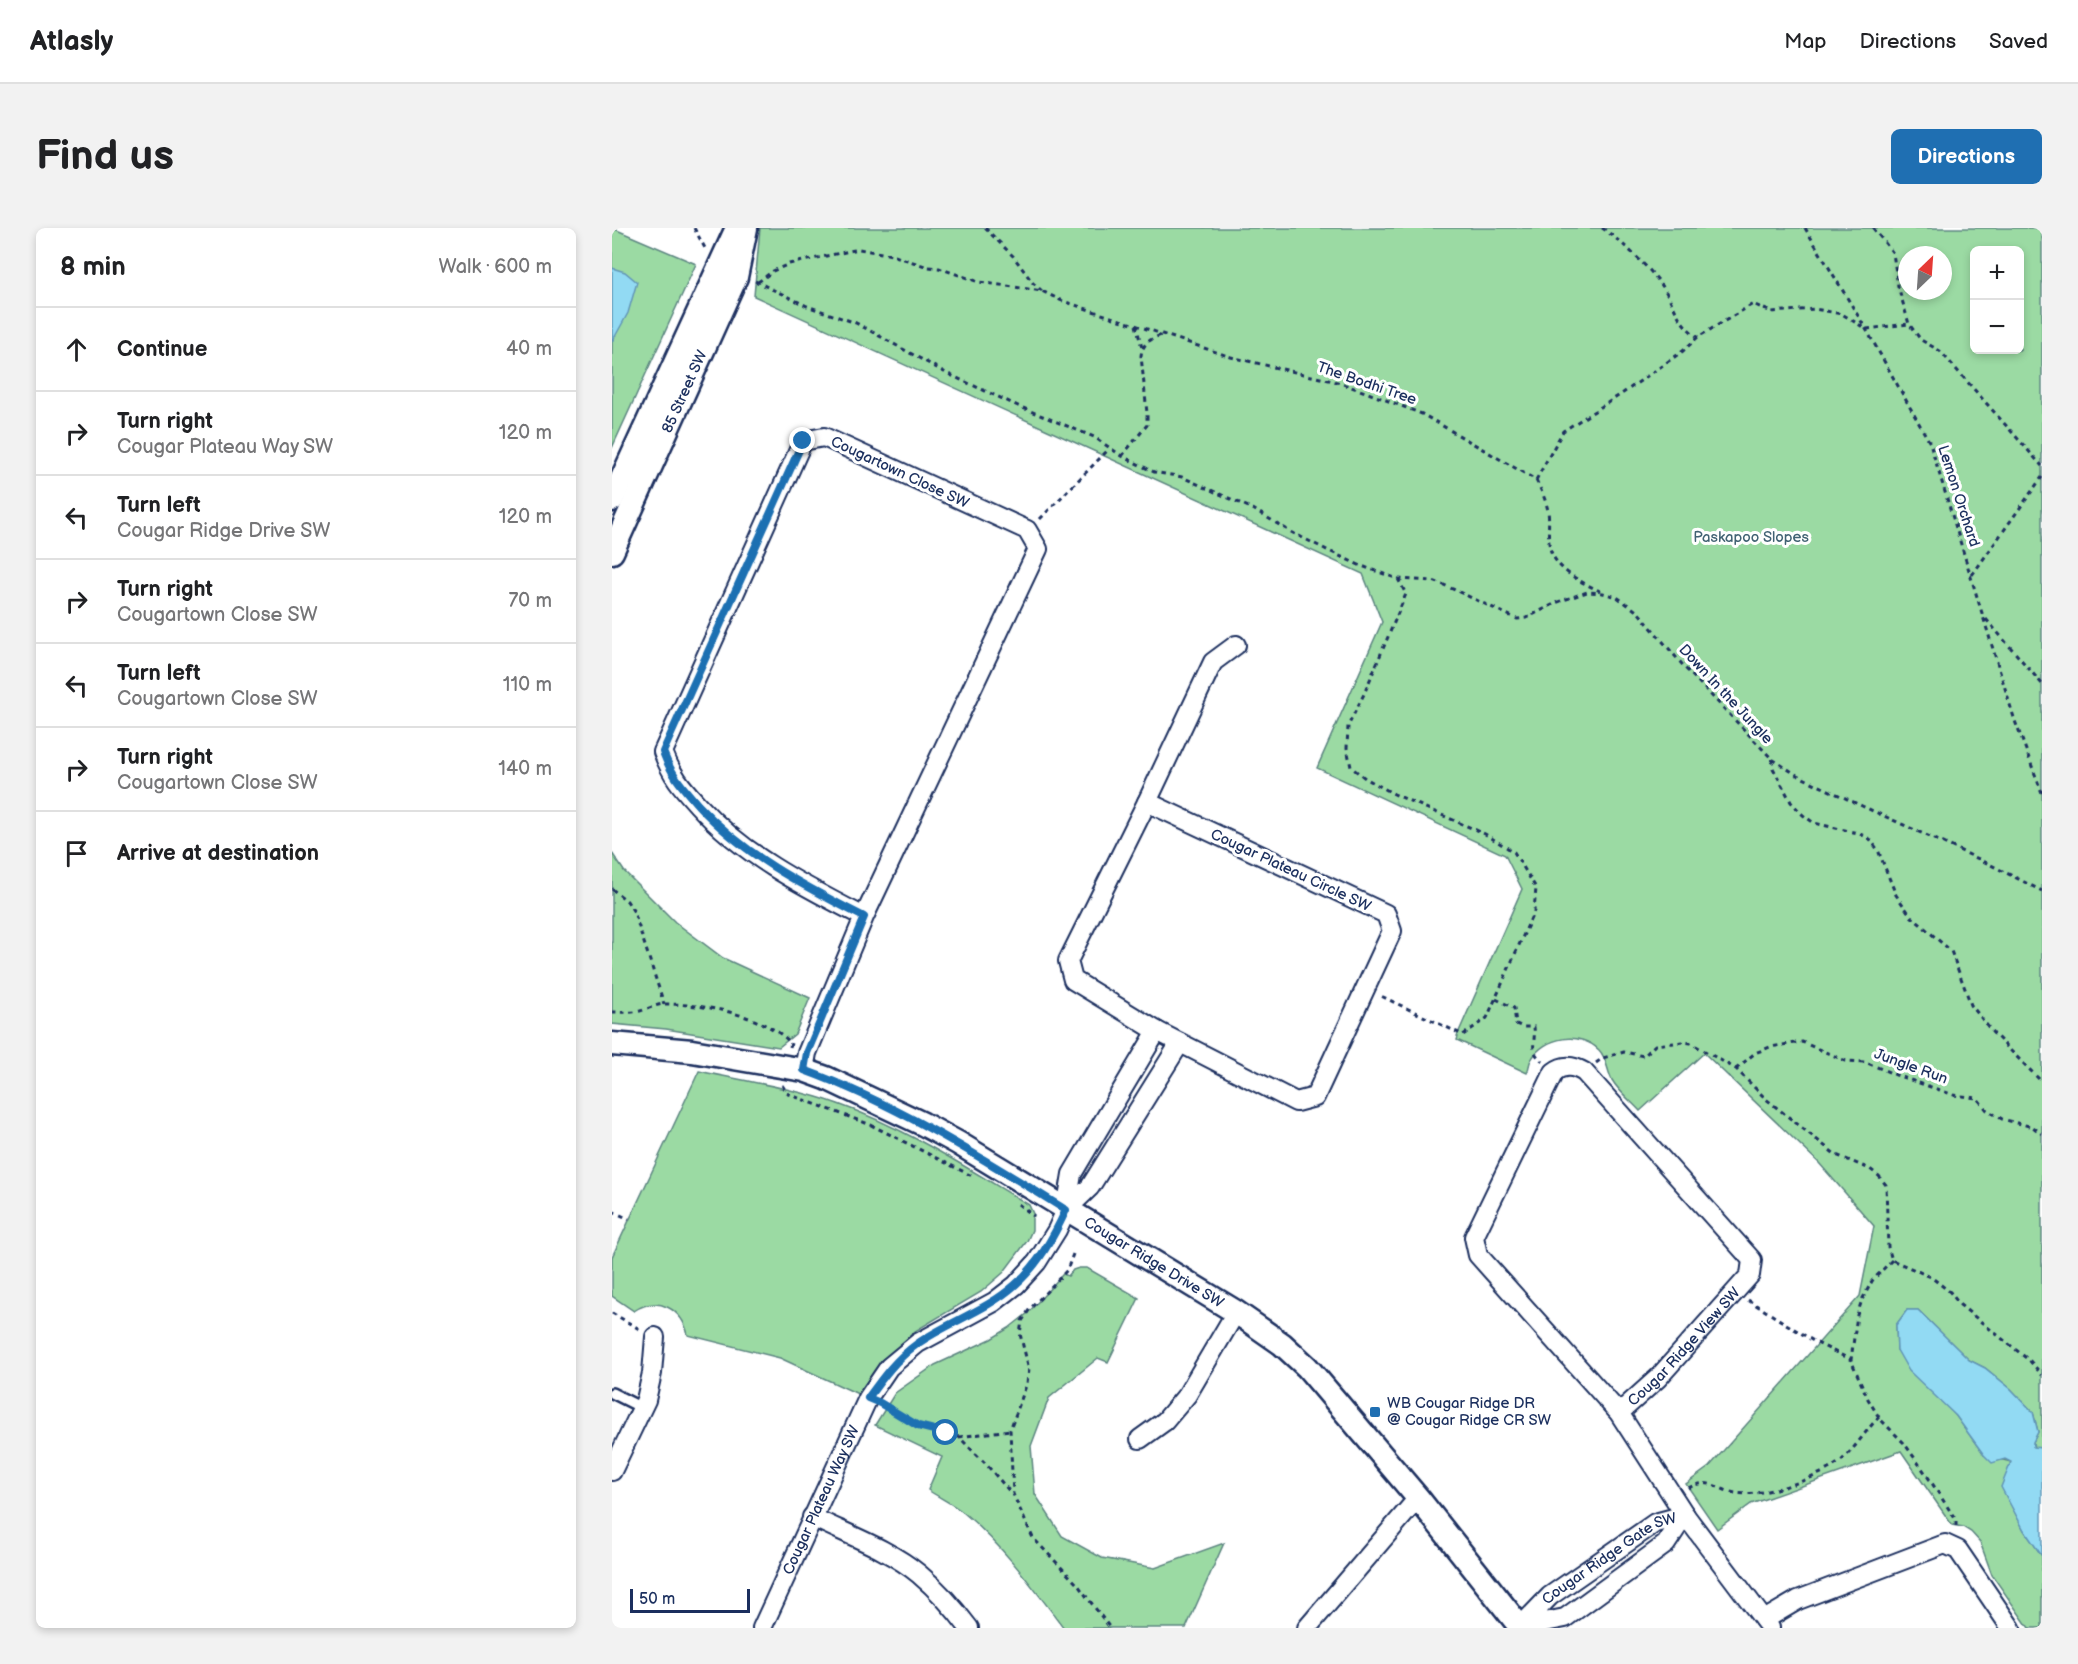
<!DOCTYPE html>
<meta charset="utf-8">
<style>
:root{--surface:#fff;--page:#f2f2f2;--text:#202124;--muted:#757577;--line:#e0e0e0;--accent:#1f6fb2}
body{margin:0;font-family:"Balsamiq Sans",sans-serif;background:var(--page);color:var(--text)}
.controls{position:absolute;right:18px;top:18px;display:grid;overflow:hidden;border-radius:9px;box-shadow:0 3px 9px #0003}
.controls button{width:54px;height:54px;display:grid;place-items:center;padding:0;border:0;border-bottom:2px solid var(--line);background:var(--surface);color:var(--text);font:30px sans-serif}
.compass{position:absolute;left:1286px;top:18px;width:54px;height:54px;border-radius:50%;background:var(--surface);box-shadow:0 3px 9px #0003;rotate:25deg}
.scale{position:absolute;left:18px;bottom:15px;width:120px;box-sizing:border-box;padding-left:6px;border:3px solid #1b2f5e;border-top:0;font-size:16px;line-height:21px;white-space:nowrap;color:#1b2f5e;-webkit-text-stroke:4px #fff;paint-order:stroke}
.stop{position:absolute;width:18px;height:18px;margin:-14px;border:4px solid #1f6fb2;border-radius:50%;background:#fff}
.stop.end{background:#1f6fb2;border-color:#fff;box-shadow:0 2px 6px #0008}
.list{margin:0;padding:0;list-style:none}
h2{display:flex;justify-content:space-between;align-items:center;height:78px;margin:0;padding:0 24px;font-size:26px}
h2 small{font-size:20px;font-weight:400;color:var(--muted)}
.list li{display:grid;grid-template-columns:39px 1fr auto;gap:18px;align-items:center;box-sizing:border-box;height:84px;padding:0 24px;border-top:2px solid var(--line)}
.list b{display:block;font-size:22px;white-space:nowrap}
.list p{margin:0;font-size:20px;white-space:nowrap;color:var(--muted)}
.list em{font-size:20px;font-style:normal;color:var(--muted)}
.icon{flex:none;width:33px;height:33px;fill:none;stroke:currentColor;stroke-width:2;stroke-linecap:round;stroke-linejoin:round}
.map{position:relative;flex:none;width:1430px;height:1400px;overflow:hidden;border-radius:9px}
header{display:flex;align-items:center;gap:36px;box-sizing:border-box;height:84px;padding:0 30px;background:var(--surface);border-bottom:2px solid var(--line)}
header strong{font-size:28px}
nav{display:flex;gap:33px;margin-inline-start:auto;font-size:21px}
.intro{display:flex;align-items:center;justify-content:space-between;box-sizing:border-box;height:144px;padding:0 36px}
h1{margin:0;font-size:42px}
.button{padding:15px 27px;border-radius:9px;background:var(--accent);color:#fff;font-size:21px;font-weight:700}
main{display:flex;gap:36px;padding:0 36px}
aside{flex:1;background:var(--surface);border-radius:9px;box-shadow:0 3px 9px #0003}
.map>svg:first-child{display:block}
</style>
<header>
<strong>Atlasly</strong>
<nav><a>Map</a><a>Directions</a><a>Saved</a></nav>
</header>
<div class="intro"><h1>Find us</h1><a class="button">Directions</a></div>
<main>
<aside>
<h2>8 min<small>Walk · 600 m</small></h2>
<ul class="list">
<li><svg class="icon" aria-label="ahead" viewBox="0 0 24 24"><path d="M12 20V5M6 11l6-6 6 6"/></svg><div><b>Continue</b></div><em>40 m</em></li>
<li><svg class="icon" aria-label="right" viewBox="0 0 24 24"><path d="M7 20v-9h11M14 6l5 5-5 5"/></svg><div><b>Turn right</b><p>Cougar Plateau Way SW</p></div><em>120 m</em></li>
<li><svg class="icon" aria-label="left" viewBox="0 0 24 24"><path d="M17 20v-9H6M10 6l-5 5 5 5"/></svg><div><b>Turn left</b><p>Cougar Ridge Drive SW</p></div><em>120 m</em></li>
<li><svg class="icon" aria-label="right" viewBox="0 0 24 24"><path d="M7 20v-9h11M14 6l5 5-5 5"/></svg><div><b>Turn right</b><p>Cougartown Close SW</p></div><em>70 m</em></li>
<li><svg class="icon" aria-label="left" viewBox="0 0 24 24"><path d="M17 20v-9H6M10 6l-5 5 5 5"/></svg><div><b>Turn left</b><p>Cougartown Close SW</p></div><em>110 m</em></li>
<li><svg class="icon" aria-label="right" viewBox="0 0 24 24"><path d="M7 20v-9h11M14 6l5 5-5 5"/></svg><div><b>Turn right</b><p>Cougartown Close SW</p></div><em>140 m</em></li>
<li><svg class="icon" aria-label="arrive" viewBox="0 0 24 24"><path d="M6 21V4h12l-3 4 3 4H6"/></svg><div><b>Arrive at destination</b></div></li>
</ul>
</aside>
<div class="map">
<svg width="1430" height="1400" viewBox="0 0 1430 1400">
<rect width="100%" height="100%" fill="#fff"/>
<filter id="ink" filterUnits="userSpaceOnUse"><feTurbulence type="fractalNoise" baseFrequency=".0167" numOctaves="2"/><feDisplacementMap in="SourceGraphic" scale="12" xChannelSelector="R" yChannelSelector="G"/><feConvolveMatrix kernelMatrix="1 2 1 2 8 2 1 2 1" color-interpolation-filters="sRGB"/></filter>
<g filter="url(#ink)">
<!-- green -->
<path fill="#9bdaa3" stroke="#5b8480" stroke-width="1.5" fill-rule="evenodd" d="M0,0L84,36L0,220Z
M148,0H1430V1220H1422L1421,1214L1426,1204L1421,1184L1399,1161L1373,1140L1357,1132L1306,1082H1295L1284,1097L1285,1122L1344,1188L1372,1227L1399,1234L1390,1259L1412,1302L1430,1328V1400H1417L1380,1347L1368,1314L1359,1304L1351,1299L1340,1297L1289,1223L1139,1276L1105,1301L1074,1256L1097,1239L1248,1068L1262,998L1207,935L1092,825L1028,883C1019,873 1007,864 1000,852C995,843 995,830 987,822C969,803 932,808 919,832C917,835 917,841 915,845L845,812L846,809L845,808L910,661L893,627L705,540L770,394L751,346L142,68ZM1362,22H1408V122H1362ZM1295,27H1331V63H1295Z
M0,625L12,643L63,694L111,730L198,770L183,806L167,819L54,801L0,796Z
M87,843C133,853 181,860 226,876C294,900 355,940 417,977L422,988L420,989V1002L415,1013L391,1045L369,1064L303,1103L266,1138L246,1166L168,1130L76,1107C70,1081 46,1067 22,1083L0,1068V1029Z
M467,1040H475L527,1070L496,1134L486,1130L437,1170L419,1218L423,1266L450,1308L490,1330L543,1340L612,1315L574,1400H452C421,1359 391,1318 352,1285C341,1276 328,1270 316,1262L330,1229L263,1197L283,1165L323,1137L379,1111L397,1100L416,1085L451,1046L456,1048L461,1042Z"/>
<!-- water -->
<path fill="#92daf3" stroke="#6296b7" stroke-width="1.5" d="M0,40L13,44L25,54L16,85L0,114Z
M1295,1082H1306L1357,1132L1373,1140L1399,1161L1421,1184L1426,1204L1421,1214V1219L1430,1220V1328L1412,1302L1389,1259L1399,1234L1393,1231L1380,1235L1372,1227L1344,1188L1297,1143L1285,1122L1284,1097Z"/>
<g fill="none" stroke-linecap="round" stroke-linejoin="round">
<!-- service casing -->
<g stroke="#1b2f5e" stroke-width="14">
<path id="service" d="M0,1165L30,1180"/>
</g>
<!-- minor casing -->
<g stroke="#1b2f5e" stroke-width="22">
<g id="minor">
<path d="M535,574L774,686L780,703L703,869L684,874L545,803L461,752L456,733Z"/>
<path d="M535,574L601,434L624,417"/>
<path d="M192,842L195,825L252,689L426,321L415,302L212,209L191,213L51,524C60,548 69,558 86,577C132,628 192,658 252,689"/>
<path d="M454,982L478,959L568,815"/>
<path id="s1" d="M1007,1185L1046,1150L1138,1047L1140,1032L972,844C962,838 952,836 942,844L862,1009L866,1027L1007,1185L1073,1287L1158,1400"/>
<path d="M528,1211L553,1193L575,1167L624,1084"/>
<path d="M0,1243L34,1172L40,1145L43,1109"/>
<path d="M200,1289C234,1306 277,1321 307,1346C326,1362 342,1380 357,1400"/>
<path d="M1152,1392L1186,1372L1333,1316L1346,1322L1399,1400"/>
<path d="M908,1399L953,1390L1054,1316L1073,1287"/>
<path id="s2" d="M908,1399L938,1368L1043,1295L1073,1287"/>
<path id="s3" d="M150,1400L256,1170L277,1139L306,1115L382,1074L404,1057L425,1034L445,1002L454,982L460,946L545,803"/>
<path d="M695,1400L806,1270"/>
</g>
</g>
<!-- tertiary casing -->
<g stroke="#1b2f5e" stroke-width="27">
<g id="tertiary">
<path d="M0,272L125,0"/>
<path id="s4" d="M0,324L124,49L134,0"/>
<path id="s5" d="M0,816L80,823L192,842L214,850L311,896L346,915L624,1084L670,1116L695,1139L806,1270L909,1400"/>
</g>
</g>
<!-- path -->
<path stroke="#1b2f5e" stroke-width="3" stroke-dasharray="4.5 4.5" stroke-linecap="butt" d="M82,0L94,22
M373,0L401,28L421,55L430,63
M990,0C1007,11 1040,42 1051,59C1064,80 1065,94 1086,109
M1193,0L1254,101L1318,215L1403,493L1430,565
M1261,0L1281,25L1286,58L1297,96L1309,112L1328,123L1430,238
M143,53L195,78L244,95L334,145L406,178L482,209L510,228L542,244L570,249L641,281L679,304L717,323L747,337L786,351L794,366L752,466L736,498L735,520L739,539L753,550L782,566L873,606L902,624L924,660L922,683L875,790L851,807L769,768
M146,54L161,43L177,36L247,21L280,27L316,39L327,40L367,54L430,63L448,72L619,129L725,154L756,165L810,186L924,252L951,203L1011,165L1071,123L1086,109L1141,76L1159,84L1203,81L1230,86L1254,101L1297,96
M524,97L530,120
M510,228L535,197V185L529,128C530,116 539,110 550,107
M924,252C929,262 934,272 936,283C938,297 934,313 940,326C949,345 971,355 988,363
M428,291L497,221
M1360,347L1430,249
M786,351L821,353L832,357L905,391L914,390L946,374L975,364L991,365L1005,369L1026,384L1074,441L1160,531L1185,547L1250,578L1371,633L1430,663
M1374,391L1430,456
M1160,531L1161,540L1179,574L1191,587L1202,595L1246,605L1258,611L1266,622L1284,667L1299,688L1339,723L1359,777L1381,805L1430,854
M0,661L15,673L22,684L52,776
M884,771L902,780L904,796L911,799H922C924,816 916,821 931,834
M0,784C9,784 19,785 28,783C36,781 45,776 54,776C93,776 152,787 179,815L178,819
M984,835L991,830L1012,824L1032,828L1043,817L1070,814L1079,815L1124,841L1154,871L1224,927L1258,941L1267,948L1274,957L1276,1019L1280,1032L1319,1049L1338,1064L1348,1077L1418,1133L1430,1147
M1124,841L1143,825L1158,819L1190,814L1234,833L1253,834L1284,847L1342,867L1365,870L1375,882L1390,891L1421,899L1430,906
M170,857L176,866L259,897L362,949
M406,976L422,988
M0,983L17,991
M461,1026L455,1042L417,1082L410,1093L408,1106L417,1141L415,1155L398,1202L401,1266L421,1310L466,1357L498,1400
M1280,1032L1260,1053L1250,1072L1245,1087L1239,1132L1256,1171L1268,1191L1292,1215L1314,1246L1344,1292V1302
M1136,1072L1203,1114L1239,1132
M0,1085L29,1102
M270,1176L306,1198L347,1209L373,1235L399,1265
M347,1209L398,1202
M1076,1260C1098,1249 1103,1261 1123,1265C1149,1270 1212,1249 1231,1231C1244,1219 1254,1202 1267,1189"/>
<!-- service -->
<use href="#service" stroke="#fff" stroke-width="9"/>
<!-- minor -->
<use href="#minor" stroke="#fff" stroke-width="18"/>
<!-- tertiary -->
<use href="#tertiary" stroke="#fff" stroke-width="22"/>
</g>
</g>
<g fill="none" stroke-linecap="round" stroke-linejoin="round" filter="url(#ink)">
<!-- route -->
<path stroke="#1f6fb2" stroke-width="8" d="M191,213L51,524C60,548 70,558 86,577C133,628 192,658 252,689L195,825L192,842C285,876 370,930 454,982C441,1010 426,1037 403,1057C374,1083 336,1094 305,1116C283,1132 271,1149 256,1170L268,1175L306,1198L334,1205"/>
</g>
<!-- markers -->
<rect fill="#1f6fb2" stroke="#fff" stroke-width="2" x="757" y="1178" width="12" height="12" rx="3"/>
<g text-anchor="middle" stroke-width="6" stroke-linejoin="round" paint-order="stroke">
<!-- street labels -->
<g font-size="15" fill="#1b2f5e" stroke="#fff">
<text transform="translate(755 155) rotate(19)" y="5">The Bodhi Tree</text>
<text dy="5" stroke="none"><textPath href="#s4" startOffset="176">85 Street SW</textPath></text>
<text transform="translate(288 244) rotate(25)" y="5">Cougartown Close SW</text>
<text transform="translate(1347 268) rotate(72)" y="5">Lemon Orchard</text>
<text transform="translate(1114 466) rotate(47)" y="5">Down In the Jungle</text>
<text transform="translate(679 642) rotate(25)" y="5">Cougar Plateau Circle SW</text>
<text transform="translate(1299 838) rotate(20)" y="5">Jungle Run</text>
<text dy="5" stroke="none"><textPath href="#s5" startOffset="594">Cougar Ridge Drive SW</textPath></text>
<text dy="5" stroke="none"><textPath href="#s1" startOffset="93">Cougar Ridge View SW</textPath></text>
<text dy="5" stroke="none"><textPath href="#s3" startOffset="141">Cougar Plateau Way SW</textPath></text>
<text dy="5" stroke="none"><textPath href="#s2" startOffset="114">Cougar Ridge Gate SW</textPath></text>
</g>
<!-- park labels -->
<g font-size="15" fill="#416273" stroke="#fff">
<text x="1139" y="314">Paskapoo Slopes</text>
</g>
<!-- poi labels -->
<g font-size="15" fill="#1b2f5e" stroke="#fff" text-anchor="start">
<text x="775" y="1180">WB Cougar Ridge DR<tspan x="775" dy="17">@ Cougar Ridge CR SW</tspan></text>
</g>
</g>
</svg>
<div class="controls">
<button>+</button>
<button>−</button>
</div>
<svg class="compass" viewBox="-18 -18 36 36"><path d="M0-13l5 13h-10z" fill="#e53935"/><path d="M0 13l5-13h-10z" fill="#757577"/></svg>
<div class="scale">50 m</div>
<div class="stop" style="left:334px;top:1205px"></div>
<div class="stop end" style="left:191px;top:213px"></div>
</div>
</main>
